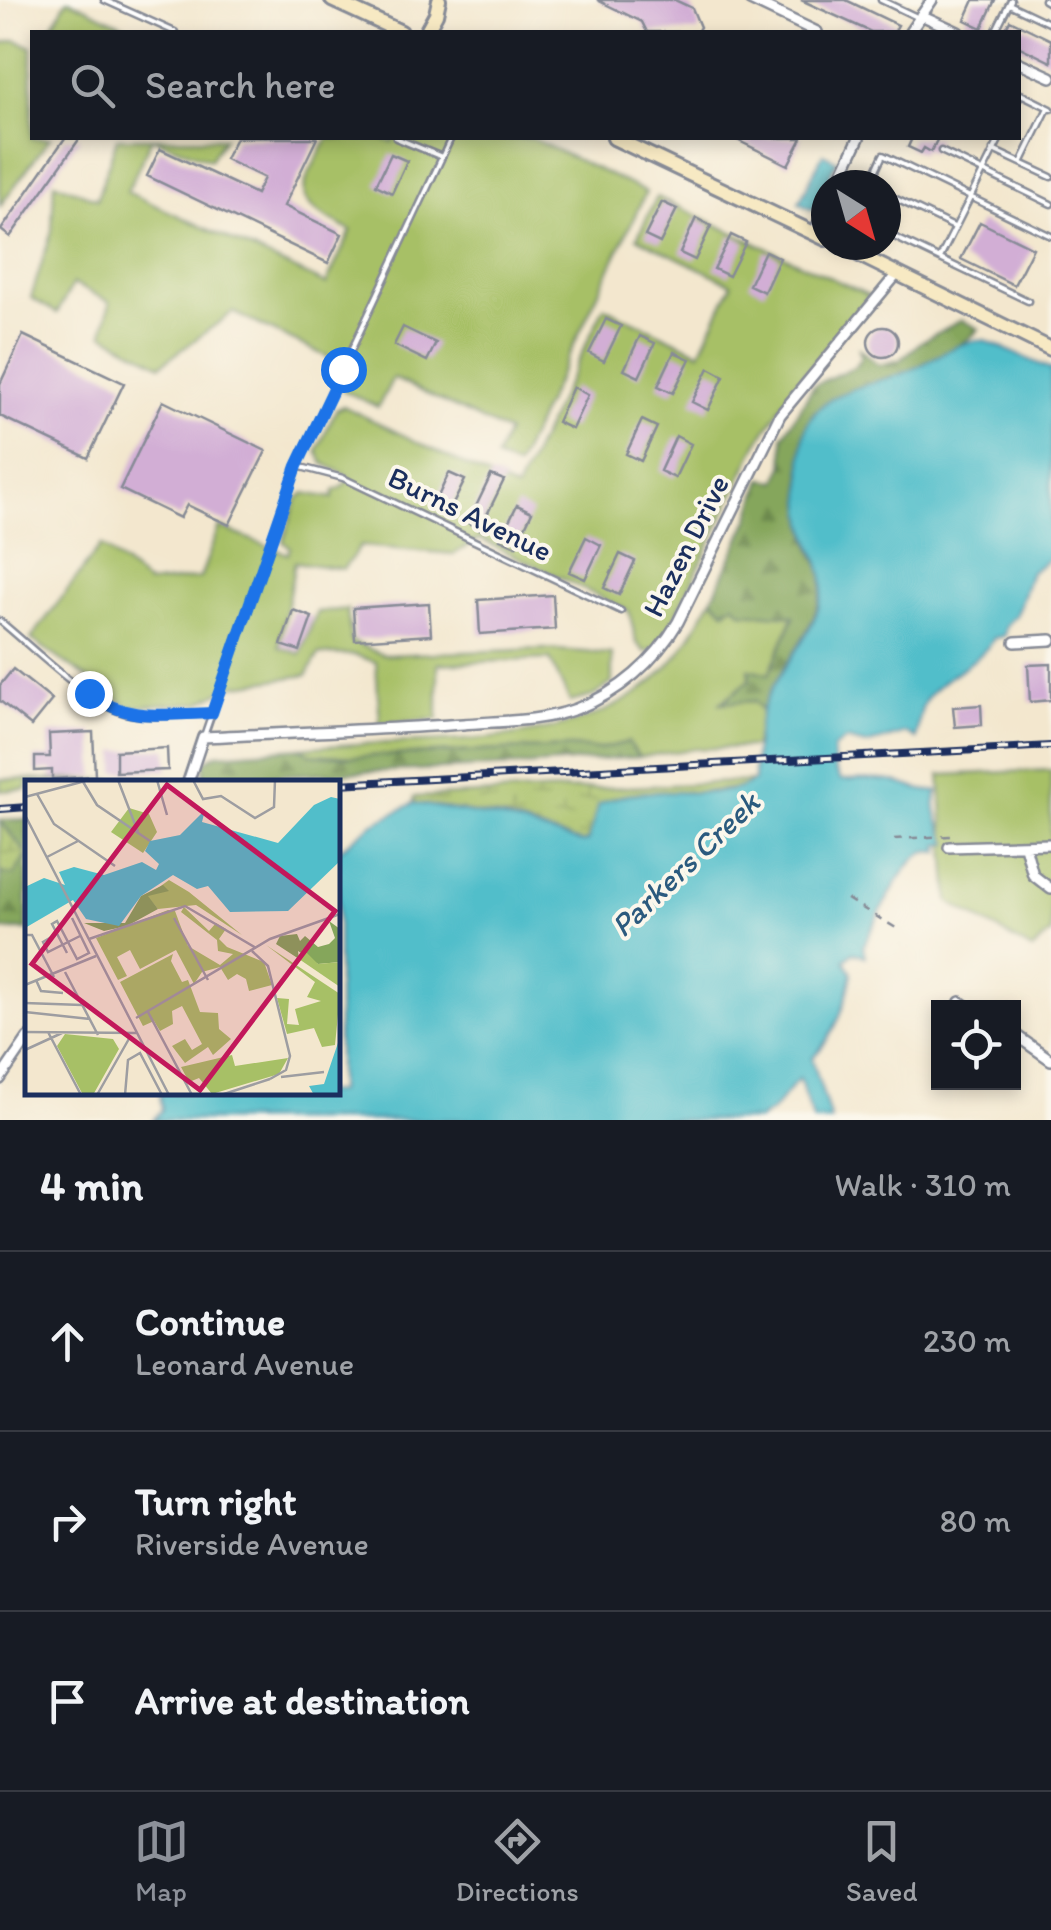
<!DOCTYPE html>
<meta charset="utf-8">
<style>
:root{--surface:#171b24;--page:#20242c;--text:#f1f3f6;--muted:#9ea1a6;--line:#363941;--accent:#8c9099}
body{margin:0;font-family:Itim,sans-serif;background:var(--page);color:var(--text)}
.controls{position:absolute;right:30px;bottom:30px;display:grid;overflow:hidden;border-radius:0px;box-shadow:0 5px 15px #0003}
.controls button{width:90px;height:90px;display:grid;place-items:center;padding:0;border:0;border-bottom:2px solid var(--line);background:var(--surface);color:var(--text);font:50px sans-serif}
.compass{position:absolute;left:811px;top:170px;width:90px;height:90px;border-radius:50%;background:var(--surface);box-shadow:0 5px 15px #0003;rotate:143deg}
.stop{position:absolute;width:30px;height:30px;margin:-22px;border:8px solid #1a73e8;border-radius:50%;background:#fff}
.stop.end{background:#1a73e8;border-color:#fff;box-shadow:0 2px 10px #0008}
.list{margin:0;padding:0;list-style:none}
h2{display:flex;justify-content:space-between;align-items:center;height:130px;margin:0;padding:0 40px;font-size:42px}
h2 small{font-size:32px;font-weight:400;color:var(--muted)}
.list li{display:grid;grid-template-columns:65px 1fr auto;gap:30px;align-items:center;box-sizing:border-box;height:180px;padding:0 40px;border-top:2px solid var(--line)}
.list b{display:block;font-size:38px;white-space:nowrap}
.list p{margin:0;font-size:32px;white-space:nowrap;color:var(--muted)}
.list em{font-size:32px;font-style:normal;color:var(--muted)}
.icon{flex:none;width:55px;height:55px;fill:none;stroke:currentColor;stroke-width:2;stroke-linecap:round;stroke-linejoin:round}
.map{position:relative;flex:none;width:1051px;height:1120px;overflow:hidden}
.search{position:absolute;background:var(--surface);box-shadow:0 5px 15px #0003;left:30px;right:30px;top:30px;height:110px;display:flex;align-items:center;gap:25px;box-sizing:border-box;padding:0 35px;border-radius:0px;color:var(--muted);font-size:38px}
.sheet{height:670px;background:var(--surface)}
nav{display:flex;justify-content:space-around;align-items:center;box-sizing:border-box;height:140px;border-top:2px solid var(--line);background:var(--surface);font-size:28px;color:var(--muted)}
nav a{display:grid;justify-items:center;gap:5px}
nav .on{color:var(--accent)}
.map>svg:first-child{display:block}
</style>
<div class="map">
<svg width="1051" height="1120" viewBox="0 0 1051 1120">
<defs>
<pattern id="forest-firs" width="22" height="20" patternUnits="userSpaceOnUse" patternTransform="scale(2.5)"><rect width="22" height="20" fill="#85a65b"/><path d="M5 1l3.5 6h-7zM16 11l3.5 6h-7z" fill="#6c884e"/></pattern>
<pattern id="wetland-marsh" width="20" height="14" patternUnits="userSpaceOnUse" patternTransform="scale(2.5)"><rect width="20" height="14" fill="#a7c066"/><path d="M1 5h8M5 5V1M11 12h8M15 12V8" fill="none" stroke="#879c57"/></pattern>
</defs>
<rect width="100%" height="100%" fill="#fbf7ec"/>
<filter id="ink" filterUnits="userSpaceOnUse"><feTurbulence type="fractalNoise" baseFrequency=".01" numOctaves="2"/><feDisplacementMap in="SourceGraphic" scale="20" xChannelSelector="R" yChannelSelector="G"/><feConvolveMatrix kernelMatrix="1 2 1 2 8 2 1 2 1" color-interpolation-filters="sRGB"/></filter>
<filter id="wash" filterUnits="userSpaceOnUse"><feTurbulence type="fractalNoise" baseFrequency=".0048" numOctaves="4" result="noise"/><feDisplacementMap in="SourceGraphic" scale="40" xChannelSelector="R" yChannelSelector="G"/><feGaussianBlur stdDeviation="2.25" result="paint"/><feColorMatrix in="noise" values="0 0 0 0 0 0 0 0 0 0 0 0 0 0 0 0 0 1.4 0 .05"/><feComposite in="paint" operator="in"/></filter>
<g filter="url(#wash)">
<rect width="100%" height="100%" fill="#f3e7ce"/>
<!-- green -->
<path fill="#a7c066" stroke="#617862" stroke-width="2.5" d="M67,0H70L137,32H49Z
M16,40L32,47V138H50L0,206V44Z
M117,138H224L210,160L152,138L127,192L326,284L351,231C288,198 297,196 328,138H381L392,142L395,138H531L646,192L516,467L496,458L507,432L393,378L378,407L343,390L332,359L233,312L161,365L103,334L110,302L73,284L57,313L31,298L52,230L54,182L97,199Z
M657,197L870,296L794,386L757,444L671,626L656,648L645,652L636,642L629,611L480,539L454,554L361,546L343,569L295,562L279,647L300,654L317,612L347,609L351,641L383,655L545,649L612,654V683L593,696L570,702L550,659L438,664V719L380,724L376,662L354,655L319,654L307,675L231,686L199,703L129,707L31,639L101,545L148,584L200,578L219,527L288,554L290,547L283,542L297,499L305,493L333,498L334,491L344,486L349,477L323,463L317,451L336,410L343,406L516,490L604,307L700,352L732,284L637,238Z
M712,599L725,611L734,604L743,612L794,615L769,674L750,680L722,702L755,701L763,712L754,747L694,749L639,757L628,742L600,749L571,747L351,757L310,754L301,748C420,734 593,762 676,657C690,640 700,618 712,599Z
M1051,770V933L1032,950L949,902L940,775Z
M0,779L173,780L28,782L27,789L0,791Z"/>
<!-- forest -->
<path fill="url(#forest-firs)" stroke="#506a5c" stroke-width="2.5" d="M962,320L979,329C953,360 855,394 814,412C796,443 800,515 812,550C815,560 823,567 823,578C822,628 777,666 763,712L755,701L721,703L750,680L749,669L769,674L794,616L742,612L734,604L725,611L712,599L750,517L762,479L777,481L784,465L783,436L814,385L854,367L861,358L859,349L879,365L900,360L922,341Z
M628,742L639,757L521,766L204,778V762L217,754L301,748L310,754L351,757L571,747L600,749Z
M27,819V930H0V873L14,875L27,854L0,820Z"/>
<!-- wetland -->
<path fill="url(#wetland-marsh)" stroke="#617862" stroke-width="2.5" d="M754,781L742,788L704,792L582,843L504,818L414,803V797Z
M0,822L27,854L14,875L0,873Z"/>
<!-- water -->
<path fill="#51beca" stroke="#367694" stroke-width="2.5" d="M823,154L837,161L812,210L799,203Z
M984,340L1051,369V558L1031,572L1016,615L1006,625L1004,636L994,638C978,666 942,674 925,701C919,712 919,726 916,739L906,733L866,745L846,740L833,749L835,770L841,780C857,780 875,778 891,781C907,784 922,793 938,791C931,809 941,827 949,844L939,845L940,852C935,852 929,851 924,853C903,861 873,926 863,947L865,956L853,952L845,960L852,973C846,1006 836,1034 812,1058L831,1120H813L799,1078L772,1111L758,1120H153L162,1110L160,1093L338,1092V851L372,824L414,803L504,819L582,843L588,841L598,805C647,777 714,807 754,781C754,752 756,718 770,692C786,662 813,632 821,599C828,575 815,556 808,534C801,513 802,496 802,474C802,459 801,443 806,428C817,393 870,384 901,374C930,364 953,341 984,340Z"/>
<g id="blocks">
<!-- building -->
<path fill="#d2aed5" d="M597,0H675L692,8L700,27L697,32H647L642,22Z
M801,0H846L898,25L894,32H871Z
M974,0H995L982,28L965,20Z
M1010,20L1051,40V62L1018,46V32H1004Z
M65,138H80L10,237L1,230Z
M236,138H317L284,206L342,234L328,263L147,176L160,149L256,194L264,178L225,159Z
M733,138H802L788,165Z
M912,138H938L931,152L924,148L921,153L908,147Z
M391,154L407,161L392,193L376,185Z
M662,202L677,209L660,243L645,236Z
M696,218L711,226L695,260L680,253Z
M980,222L1033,248L1014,285L961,259Z
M731,235L746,242L729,276L714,269Z
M765,251L780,258L764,292L749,285Z
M606,319L621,326L604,361L589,353Z
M868 342a15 15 0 1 1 30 0a15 15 0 1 1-30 0Z
M403,327L436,343L427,361L394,345Z
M23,335L124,383L88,458L0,416V384Z
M640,336L655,343L639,377L624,370Z
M674,352L690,359L673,393L658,386Z
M709,368L724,376L708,410L692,402Z
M573,387L588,395L572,429L557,422Z
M163,401L266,451L229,525L187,505L180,518L120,489Z
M642,420L657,427L641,461L626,454Z
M676,436L691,444L675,478L660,471Z
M449,473L465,480L448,514L433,507Z
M491,475L504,480L480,529L468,523Z
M517,505L532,512L516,546L500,539Z
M586,537L601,545L585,579L569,572Z
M620,554L635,561L619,595L604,588Z
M553,595L555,629L480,634L478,600Z
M429,603L431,635L355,640L353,608Z
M293,610L312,617L300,651L281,645Z
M1051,664V700L1030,702L1028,665Z
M13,669L52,700L31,726L0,701V685Z
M981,705L982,725L955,727L953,707Z
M93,732L95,776L52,779V770L35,771V757H50L49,734Z
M167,748L168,770L116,772V751Z"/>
</g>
</g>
<g filter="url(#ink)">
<use href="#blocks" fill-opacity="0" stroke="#878b96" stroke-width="2.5"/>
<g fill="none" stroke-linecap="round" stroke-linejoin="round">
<!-- lane casing -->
<g stroke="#878b96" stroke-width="9">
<path id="lane" d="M104,0L175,32
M881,0L919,18
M1044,0L1051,4
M1009,4L1051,24
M995,32L1011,0
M1018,99L1021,94L1051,109
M396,138L442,157
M993,150L1051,177
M941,151L1051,204
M1021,163L1048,108
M842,173L868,185
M869,185L883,155L1051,236
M886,194L954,227
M886,233L1028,301
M940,258L1000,138
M297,466L343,478L621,611
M0,621C30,645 90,705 125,713C152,719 184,714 211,713
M205,733L297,466L451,138"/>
</g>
<!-- street casing -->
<g stroke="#878b96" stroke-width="14">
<path id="street" d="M750,0L817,32
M921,15L958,32
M910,32L932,0
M1018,62L1051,77
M837,185L859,138
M814,233L826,207
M1015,642L1051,640
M188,782L203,737C290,733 376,730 463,724C500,721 540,722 576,709C619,693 655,661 678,622L780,415L897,274
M1025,846L1033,875L1051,889
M949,847L1051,844
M960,1002L969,1008
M1014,1034L1051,1060
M0,1079L28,1038"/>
</g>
<!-- secondary casing -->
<g stroke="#878b96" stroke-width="18">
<path id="secondary" d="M332,0L401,32
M426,32L436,14L439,0
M614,138L826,239
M839,245L1051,349"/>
</g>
<!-- path -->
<path stroke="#878b96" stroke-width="2.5" stroke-dasharray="8 8" stroke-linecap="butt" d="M894,839L950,836
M847,899L896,928"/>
<!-- lane -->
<use href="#lane" stroke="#fff" stroke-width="4"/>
<!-- street -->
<use href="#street" stroke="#fff" stroke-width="9"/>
<!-- secondary -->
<use href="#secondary" stroke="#f7e9c3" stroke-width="12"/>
<!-- rail casing -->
<g stroke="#1b2f5e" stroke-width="8">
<path id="rail" d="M338,784L1051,746
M0,809L28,807"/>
</g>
<!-- rail -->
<use href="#rail" stroke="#fbf7ec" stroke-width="4" stroke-dasharray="11" stroke-linecap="butt"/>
</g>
</g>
<g fill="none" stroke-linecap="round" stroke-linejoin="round" filter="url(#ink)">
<!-- route -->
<path stroke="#1a73e8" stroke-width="12" d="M89,693C128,723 165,714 212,713L297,466L343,369"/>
</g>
<g text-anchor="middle" stroke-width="8" stroke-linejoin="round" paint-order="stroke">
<!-- street labels -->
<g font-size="30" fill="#1b2f5e" stroke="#fbf7ec">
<text transform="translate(470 514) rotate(26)" y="10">Burns Avenue</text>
<text transform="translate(686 546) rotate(-63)" y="10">Hazen Drive</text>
</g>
<!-- water labels -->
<g font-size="32" font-style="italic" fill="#2b5a7e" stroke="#fbf7ec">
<text transform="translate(685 864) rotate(-44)" y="11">Parkers Creek</text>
</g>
</g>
<!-- overview -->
<g transform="translate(25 780)">
<rect width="315" height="315" fill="#f3e7ce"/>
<path d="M104,28L124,34L132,52L118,73L86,52ZM144,100L164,112L217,155L171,125L133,129L122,116ZM159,127L184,151L191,143L201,149L194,159L202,167L239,182L247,205L224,211L221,199L212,194L203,200L195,187L177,192L169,204L151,170L115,189L105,170L92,177L102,196L93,200L71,158L143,130L150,131L163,166L195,185L208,174L193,171L192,160L156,132ZM241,165L315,214L310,265L297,267L289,248L262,254L252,218L264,219L262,244L274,245L270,229L296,221L282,217L290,202ZM148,174L146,181L157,202L163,200L175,232L193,233L194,249L206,259L188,275L183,267L160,283L147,266L160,259L167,270L177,264L157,226L147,231L148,244L135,251L129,241L118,246L95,202ZM40,254L88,259L94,269L68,315H58L32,266ZM207,275L210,286L263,278L254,294L187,314L174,298L164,302L156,287Z" fill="#a7c066"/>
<path d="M138,105L144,111L123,116L133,129L102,146L79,151L59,143H100L116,116ZM304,141L315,149V182L293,184L273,171L274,179L251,164L255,156L272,154L275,161L280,156L293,167L304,164L310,158Z" fill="#85a65b"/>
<path d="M278,169L293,184L315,182V207L274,179Z" fill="#a7c066"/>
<path d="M306,17L315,19V81L263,131L205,132L183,106L172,109L148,95L116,116L94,146L61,139L48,120L0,148V107L19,98L40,105L34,92L49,87L79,95L117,82L131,90L134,84L120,71L125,61L155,55L180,30L177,42L253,63L289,25ZM315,257V315H289L284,306L299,304Z" fill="#51beca"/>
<path fill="none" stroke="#9d9da1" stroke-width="2.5" d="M57,0L72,25L125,61M93,0L113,52M132,0L142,35M168,0L178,19L196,16L230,38L249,27L250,0M12,14L29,44L90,86M0,17L64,0M0,35L144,315M22,77L53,61M149,138L183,200M0,155H7L29,197M28,156L18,162L23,172L55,156M64,159L160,126L231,168M227,171L243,186L265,276L261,290L245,299M42,173L27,144L32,141L52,179L64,173L47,138M40,192L73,255M11,200L16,211L38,213M0,205L71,176M0,223L57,225M0,232L65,239M123,232L167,315M111,238L245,159L315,134M0,252L112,253M23,252L56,315M0,270L37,253M256,297L299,292M72,315L105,257M100,315L103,280L115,273L137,315M196,315L245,299"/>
<path fill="#c2185b" fill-opacity="0.15" stroke="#c2185b" stroke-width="5" d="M142,5L310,131L175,310L7,184Z"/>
<rect width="315" height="315" fill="none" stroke="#1b2f5e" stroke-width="5"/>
</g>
</svg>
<div class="controls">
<button><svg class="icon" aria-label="locate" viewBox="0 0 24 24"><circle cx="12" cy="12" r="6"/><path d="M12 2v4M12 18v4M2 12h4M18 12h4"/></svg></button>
</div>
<svg class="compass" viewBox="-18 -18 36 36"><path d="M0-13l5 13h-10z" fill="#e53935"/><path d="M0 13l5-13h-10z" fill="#9ea1a6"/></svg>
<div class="stop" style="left:343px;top:369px"></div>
<div class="stop end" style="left:89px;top:693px"></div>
<div class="search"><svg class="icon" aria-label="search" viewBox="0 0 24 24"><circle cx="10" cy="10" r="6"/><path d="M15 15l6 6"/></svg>Search here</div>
</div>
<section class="sheet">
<h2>4 min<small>Walk · 310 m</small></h2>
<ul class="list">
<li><svg class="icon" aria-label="ahead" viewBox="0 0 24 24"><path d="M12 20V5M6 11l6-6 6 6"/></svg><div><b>Continue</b><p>Leonard Avenue</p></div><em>230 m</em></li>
<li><svg class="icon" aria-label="right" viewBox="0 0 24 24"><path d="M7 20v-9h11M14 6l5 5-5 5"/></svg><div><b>Turn right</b><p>Riverside Avenue</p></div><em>80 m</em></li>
<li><svg class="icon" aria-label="arrive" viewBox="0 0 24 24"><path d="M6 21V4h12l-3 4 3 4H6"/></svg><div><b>Arrive at destination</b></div></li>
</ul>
</section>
<nav>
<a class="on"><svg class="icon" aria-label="map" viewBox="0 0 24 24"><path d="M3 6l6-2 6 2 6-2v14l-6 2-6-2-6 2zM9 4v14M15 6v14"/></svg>Map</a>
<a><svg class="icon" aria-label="directions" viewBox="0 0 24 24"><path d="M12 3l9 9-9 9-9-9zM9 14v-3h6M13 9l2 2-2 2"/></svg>Directions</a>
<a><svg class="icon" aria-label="saved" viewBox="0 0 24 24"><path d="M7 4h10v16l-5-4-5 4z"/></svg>Saved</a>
</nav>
